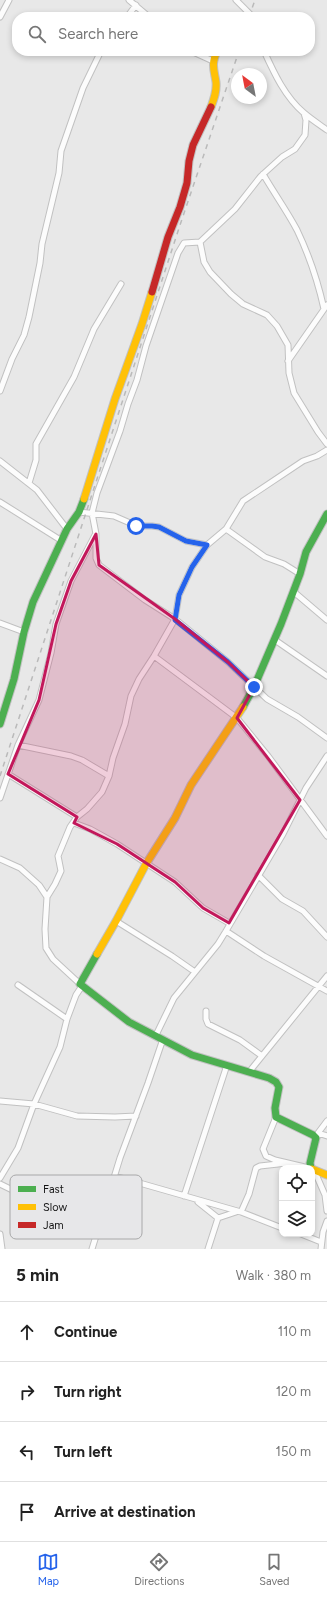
<!DOCTYPE html>
<meta charset="utf-8">
<style>
:root{--surface:#fff;--page:#f2f2f2;--text:#222;--muted:#767676;--line:#e0e0e0;--accent:#2563eb}
body{margin:0;font-family:Figtree,sans-serif;background:var(--page);color:var(--text)}
.controls{position:absolute;right:12px;bottom:12px;display:grid;overflow:hidden;border-radius:8px;box-shadow:0 2px 6px #0003}
.controls button{width:36px;height:36px;display:grid;place-items:center;padding:0;border:0;border-bottom:1px solid var(--line);background:var(--surface);color:var(--text);font:20px sans-serif}
.compass{position:absolute;left:231px;top:68px;width:36px;height:36px;border-radius:50%;background:var(--surface);box-shadow:0 2px 6px #0003;rotate:328deg}
.stop{position:absolute;width:12px;height:12px;margin:-9px;border:3px solid #2563eb;border-radius:50%;background:#fff}
.stop.end{background:#2563eb;border-color:#fff;box-shadow:0 1px 4px #0008}
.list{margin:0;padding:0;list-style:none}
h2{display:flex;justify-content:space-between;align-items:center;height:52px;margin:0;padding:0 16px;font-size:17px}
h2 small{font-size:13px;font-weight:400;color:var(--muted)}
.list li{display:grid;grid-template-columns:26px 1fr auto;gap:12px;align-items:center;box-sizing:border-box;height:60px;padding:0 16px;border-top:1px solid var(--line)}
.list b{display:block;font-size:15px;white-space:nowrap}
.list em{font-size:13px;font-style:normal;color:var(--muted)}
.icon{flex:none;width:22px;height:22px;fill:none;stroke:currentColor;stroke-width:2;stroke-linecap:round;stroke-linejoin:round}
.map{position:relative;flex:none;width:327px;height:1249px;overflow:hidden}
.search{position:absolute;background:var(--surface);box-shadow:0 2px 6px #0003;left:12px;right:12px;top:12px;height:44px;display:flex;align-items:center;gap:10px;box-sizing:border-box;padding:0 14px;border-radius:16px;color:var(--muted);font-size:15px}
.sheet{height:292px;background:var(--surface)}
nav{display:flex;justify-content:space-around;align-items:center;box-sizing:border-box;height:56px;border-top:1px solid var(--line);background:var(--surface);font-size:11px;color:var(--muted)}
nav a{display:grid;justify-items:center;gap:2px}
nav .on{color:var(--accent)}
.map>svg:first-child{display:block}
</style>
<div class="map">
<svg width="327" height="1249" viewBox="0 0 327 1249">
<rect width="100%" height="100%" fill="#e8e8e8"/>
<g fill="none" stroke-linecap="round" stroke-linejoin="round">
<!-- street casing -->
<g stroke="#c1c1c1" stroke-width="7">
<path id="street" d="M129,0L149,17
M236,0L250,14V17
M0,17L9,0
M127,17L136,5
M191,51L213,61
M264,51C274,73 285,97 304,113C311,119 320,125 327,130
M304,113L306,120L305,135L295,149L282,157L261,176L235,209L200,242L204,262L210,272L231,294L243,304L267,315L277,326L288,345L289,373L294,393L318,432L327,444
M263,174C274,193 287,211 297,230C309,255 318,282 324,309
M200,242L184,243L178,253L146,346L137,380L128,404L120,431L97,493L92,513L96,534V558L99,565L145,600L175,619L228,662L267,699L298,717L327,738
M288,361L327,305
M0,391L12,359L24,335L29,317L40,263L42,244L59,173L61,151L83,88L101,51
M0,461L37,490L67,529
M29,483L36,460V444L74,377L94,329L121,284
M0,502L62,541
M79,512L114,516L137,526H152L159,527L186,541L207,545
M226,529L265,557L284,564L300,574
M294,592L327,620
M0,623L24,632
M275,640L327,676
M154,656L237,718L268,756L327,836
M18,745L71,756L82,760L109,776
M8,774L77,817
M0,798L18,745L39,700L51,653L56,624L71,581L95,535
M74,823L90,829L117,844L175,882L203,908L229,923
M0,859L20,868L39,885L47,897L45,929L46,948L53,959L80,984
M258,875L282,899L303,911L327,937
M47,897L55,884L61,871L58,856L70,827L77,817L87,809L102,792L109,776L113,758L125,724L131,696L139,679L154,656L175,619L179,595L192,567L207,545L226,529L243,501L303,461L317,456L327,450
M116,921L172,956L195,972
M226,931L264,956L327,991
M18,985L67,1019
M206,1011V1019L208,1024L240,1040L262,1056
M156,1035L174,998L218,944L226,931L283,834L306,788L327,756
M249,1072L327,976
M0,1101L34,1104L77,1116L115,1117L136,1116
M276,1117L263,1149L266,1156L275,1160L309,1168
M318,1133L327,1136
M316,1141L318,1133L327,1121
M315,1172L325,1195L327,1211
M115,1176L241,1212L282,1228
M0,1178L18,1148L34,1104L60,1047L67,1019L76,995L82,986
M0,1184L37,1202L95,1237
M184,1196L227,1065
M198,1202L218,1218L208,1249
M241,1212L249,1194L256,1168L260,1166L287,1163
M218,1218L236,1212
M0,1234L2,1249
M301,1234L321,1242
M92,1249L120,1158L148,1083L163,1039
M321,1249L323,1232L327,1221"/>
</g>
<!-- fast casing -->
<g stroke="#c1c1c1" stroke-width="9">
<path id="fast" d="M243,707L254,687L281,624L300,574L306,552L327,514
M0,724L14,679L24,632L33,602L67,529L79,512L84,499
M97,954L80,984L129,1022L192,1055L269,1078L276,1082L279,1087L275,1108L276,1117L313,1135L316,1138L310,1163L311,1168"/>
</g>
<!-- slow casing -->
<g stroke="#c1c1c1" stroke-width="9">
<path id="slow" d="M211,107C214,99 217,91 216,82C214,69 211,65 217,51
M84,499L115,399L142,324L152,292
M97,954L116,921L146,864L175,818L191,785L243,707
M312,1169L327,1175"/>
</g>
<!-- jam casing -->
<g stroke="#c1c1c1" stroke-width="9">
<path id="jam" d="M152,292L168,237L180,207L187,183L189,161L193,145L211,107"/>
</g>
<!-- street -->
<use href="#street" stroke="#fcfcfc" stroke-width="5"/>
<!-- fast -->
<use href="#fast" stroke="#4caf50" stroke-width="7"/>
<!-- slow -->
<use href="#slow" stroke="#ffc107" stroke-width="7"/>
<!-- jam -->
<use href="#jam" stroke="#c62828" stroke-width="7"/>
<!-- rail -->
<path stroke="#bababa" stroke-width="1.5" stroke-dasharray="5 5" stroke-linecap="butt" d="M249,17L255,0
M0,776L180,225L239,51"/>
</g>
<g fill="none" stroke-linecap="round" stroke-linejoin="round">
<!-- route -->
<path stroke="#2563eb" stroke-width="5" d="M136,526H152L159,527L186,541L207,545L192,567L179,595L175,620L228,662L254,687"/>
</g>
<!-- marked area -->
<path fill="#c2185b" fill-opacity="0.2" stroke="#c2185b" stroke-width="3" stroke-linejoin="round" d="M96,534L99,565L175,619L228,662L254,687L237,718L300,800L229,923L203,908L175,882L117,844L74,823L77,817L8,774L39,700L56,624L71,581Z"/>
<!-- legend -->
<rect x="10" y="1175" width="132" height="64" rx="6" fill="#e7e7e9" stroke="#a8a8a9" stroke-width="1"/>
<rect x="18" y="1186" width="18" height="6" fill="#4caf50"/>
<rect x="18" y="1204" width="18" height="6" fill="#ffc107"/>
<rect x="18" y="1222" width="18" height="6" fill="#c62828"/>
<g font-size="11" fill="#151515">
<text x="43" y="1193">Fast</text>
<text x="43" y="1211">Slow</text>
<text x="43" y="1229">Jam</text>
</g>
</svg>
<div class="controls">
<button><svg class="icon" aria-label="locate" viewBox="0 0 24 24"><circle cx="12" cy="12" r="6"/><path d="M12 2v4M12 18v4M2 12h4M18 12h4"/></svg></button>
<button><svg class="icon" aria-label="layers" viewBox="0 0 24 24"><path d="M12 4l9 5-9 5-9-5zM3 14l9 5 9-5"/></svg></button>
</div>
<svg class="compass" viewBox="-18 -18 36 36"><path d="M0-13l5 13h-10z" fill="#e53935"/><path d="M0 13l5-13h-10z" fill="#767676"/></svg>
<div class="stop" style="left:136px;top:526px"></div>
<div class="stop end" style="left:254px;top:687px"></div>
<div class="search"><svg class="icon" aria-label="search" viewBox="0 0 24 24"><circle cx="10" cy="10" r="6"/><path d="M15 15l6 6"/></svg>Search here</div>
</div>
<section class="sheet">
<h2>5 min<small>Walk · 380 m</small></h2>
<ul class="list">
<li><svg class="icon" aria-label="ahead" viewBox="0 0 24 24"><path d="M12 20V5M6 11l6-6 6 6"/></svg><div><b>Continue</b></div><em>110 m</em></li>
<li><svg class="icon" aria-label="right" viewBox="0 0 24 24"><path d="M7 20v-9h11M14 6l5 5-5 5"/></svg><div><b>Turn right</b></div><em>120 m</em></li>
<li><svg class="icon" aria-label="left" viewBox="0 0 24 24"><path d="M17 20v-9H6M10 6l-5 5 5 5"/></svg><div><b>Turn left</b></div><em>150 m</em></li>
<li><svg class="icon" aria-label="arrive" viewBox="0 0 24 24"><path d="M6 21V4h12l-3 4 3 4H6"/></svg><div><b>Arrive at destination</b></div></li>
</ul>
</section>
<nav>
<a class="on"><svg class="icon" aria-label="map" viewBox="0 0 24 24"><path d="M3 6l6-2 6 2 6-2v14l-6 2-6-2-6 2zM9 4v14M15 6v14"/></svg>Map</a>
<a><svg class="icon" aria-label="directions" viewBox="0 0 24 24"><path d="M12 3l9 9-9 9-9-9zM9 14v-3h6M13 9l2 2-2 2"/></svg>Directions</a>
<a><svg class="icon" aria-label="saved" viewBox="0 0 24 24"><path d="M7 4h10v16l-5-4-5 4z"/></svg>Saved</a>
</nav>
